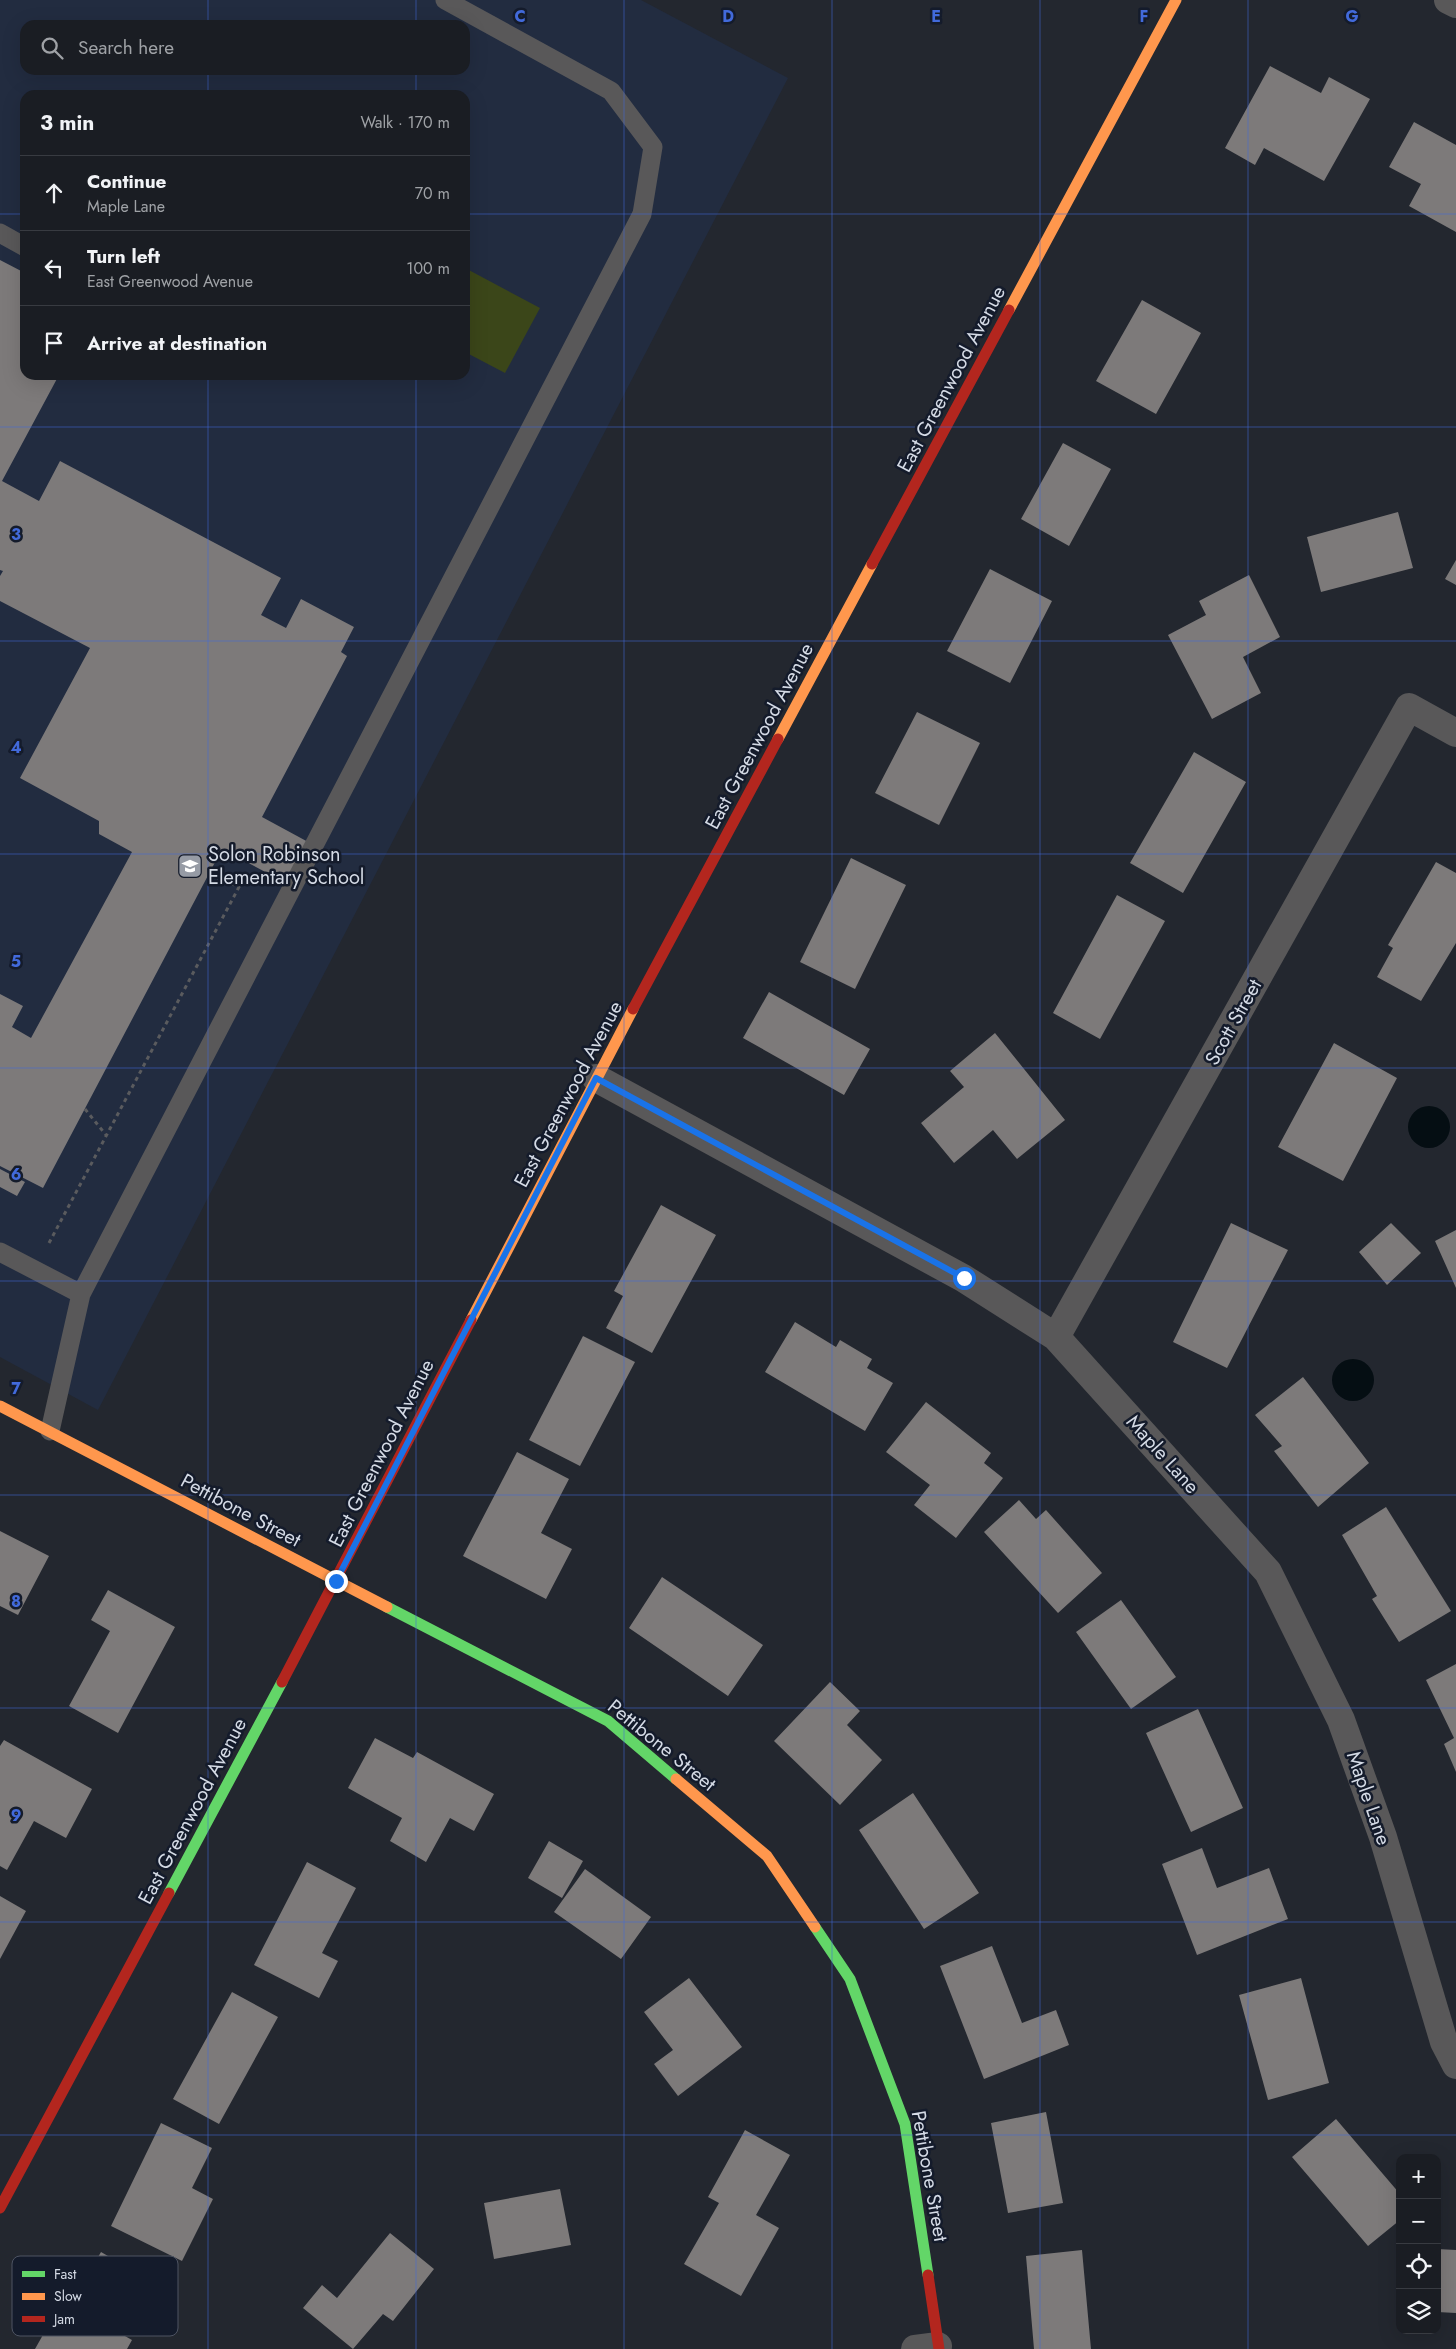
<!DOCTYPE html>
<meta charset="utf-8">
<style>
:root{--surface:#1a1d23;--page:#23262b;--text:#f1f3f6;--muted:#9fa2a6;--line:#383b41}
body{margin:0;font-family:Jost,sans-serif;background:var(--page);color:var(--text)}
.controls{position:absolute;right:15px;bottom:15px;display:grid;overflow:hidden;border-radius:10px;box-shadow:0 5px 20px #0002}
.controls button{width:45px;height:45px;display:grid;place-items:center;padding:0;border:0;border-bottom:1px solid var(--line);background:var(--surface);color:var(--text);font:25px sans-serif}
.stop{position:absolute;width:15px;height:15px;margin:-11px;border:4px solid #1a73e8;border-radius:50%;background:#fff}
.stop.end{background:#1a73e8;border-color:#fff;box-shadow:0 1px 5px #0008}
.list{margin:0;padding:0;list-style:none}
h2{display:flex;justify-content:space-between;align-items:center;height:65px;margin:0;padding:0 20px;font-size:21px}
h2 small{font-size:16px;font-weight:400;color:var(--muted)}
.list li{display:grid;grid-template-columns:32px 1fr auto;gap:15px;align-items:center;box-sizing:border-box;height:75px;padding:0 20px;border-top:1px solid var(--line)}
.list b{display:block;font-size:19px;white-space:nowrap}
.list p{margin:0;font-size:16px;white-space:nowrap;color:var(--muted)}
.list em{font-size:16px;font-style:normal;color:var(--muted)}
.icon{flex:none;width:28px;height:28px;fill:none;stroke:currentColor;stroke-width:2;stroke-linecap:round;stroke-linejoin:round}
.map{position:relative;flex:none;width:1456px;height:2349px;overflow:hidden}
.search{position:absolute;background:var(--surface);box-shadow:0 5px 20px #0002;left:20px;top:20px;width:450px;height:55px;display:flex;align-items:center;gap:12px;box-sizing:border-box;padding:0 18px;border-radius:15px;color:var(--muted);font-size:19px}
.panel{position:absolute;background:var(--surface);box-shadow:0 5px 20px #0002;left:20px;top:90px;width:450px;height:290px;border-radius:15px}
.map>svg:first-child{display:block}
</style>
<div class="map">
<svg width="1456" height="2349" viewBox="0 0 1456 2349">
<rect width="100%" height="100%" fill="#23272f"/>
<!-- built -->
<path fill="#222c40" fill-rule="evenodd" d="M0,0H641L788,78L98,1410L0,1357ZM25,25H465V70H25ZM25,95H465V375H25Z"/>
<!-- green -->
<path fill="#3b4619" d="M465,268L540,308L505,373L465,352Z"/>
<!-- water -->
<path fill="#050e13" d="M1408 1127a21 21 0 1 1 42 0a21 21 0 1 1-42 0Z
M1332 1380a21 21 0 1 1 42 0a21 21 0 1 1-42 0Z"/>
<!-- building -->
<path fill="#7d7a7a" d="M1270,66L1321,93L1329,77L1370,99L1324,181L1264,148L1255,165L1225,148Z
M1414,122L1456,145V232L1409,206L1421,184L1389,167Z
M0,260L25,273V375H59L2,481L39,501L60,461L281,578L261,615L286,628L301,599L354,627L341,652L347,656L262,817L310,843L288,884L222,849L43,1188L0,1166V994L23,1006L12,1027L31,1038L132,852L99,834V821L20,778L90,648L0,601V576L3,571L0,570Z
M1142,300L1201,333L1156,414L1096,381Z
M1063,443L1111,469L1069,546L1021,519Z
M1398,512L1413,568L1321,592L1307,537Z
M1456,560V585L1445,579Z
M990,569L1052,601L1010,683L947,651Z
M1249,575L1280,637L1243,657L1261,693L1212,719L1168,635L1206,615L1199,601Z
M917,712L980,743L939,825L875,793Z
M1194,752L1246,782L1183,893L1130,863Z
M851,858L906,885L855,989L800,962Z
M1436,862L1456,873V943L1421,1001L1377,977L1393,948L1388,945Z
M1117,895L1165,921L1100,1039L1053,1013Z
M769,992L870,1049L844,1095L743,1038Z
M995,1033L1065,1120L1017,1159L993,1130L954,1163L921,1123L964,1087L950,1071Z
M1334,1043L1397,1078L1343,1181L1278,1147Z
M0,1169L25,1182L17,1196L0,1187Z
M661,1205L716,1235L652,1353L606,1328L623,1296L614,1291Z
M1231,1223L1288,1250L1227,1368L1173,1342Z
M1391,1223L1421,1253L1387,1285L1359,1252Z
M1456,1230V1288L1435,1241Z
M795,1322L836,1347L840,1340L872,1359L867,1368L893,1383L865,1431L765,1372Z
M583,1336L635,1362L580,1466L529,1440Z
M1303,1377L1369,1463L1318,1507L1274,1451L1282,1446L1255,1415Z
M926,1402L991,1453L984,1463L1003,1478L956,1538L914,1505L930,1485L886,1452Z
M517,1452L569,1479L541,1533L572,1549L546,1599L463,1556Z
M1019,1500L1036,1519L1046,1510L1102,1573L1058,1613L984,1532Z
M1386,1507L1451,1611L1399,1642L1372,1599L1377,1596L1342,1535Z
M0,1531L49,1556L18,1615L0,1606Z
M662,1577L763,1645L728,1696L629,1628Z
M108,1590L175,1627L118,1733L69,1706L110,1631L91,1620Z
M1121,1600L1176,1677L1131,1709L1076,1632Z
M1456,1664V1772L1444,1744L1454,1738L1426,1680Z
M830,1682L860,1711L847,1725L882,1760L840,1805L774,1741Z
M1198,1709L1243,1808L1191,1832L1146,1733Z
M375,1738L413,1758L417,1752L494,1794L474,1831L450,1818L426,1862L390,1841L402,1818L348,1788Z
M4,1740L92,1789L66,1838L34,1821L7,1870L0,1866V1746Z
M913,1793L979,1893L924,1929L859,1830Z
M549,1841L583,1861L562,1898L528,1878Z
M1202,1848L1217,1888L1269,1868L1288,1919L1197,1955L1162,1864Z
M307,1862L356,1888L322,1953L338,1961L319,1998L254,1965Z
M585,1869L651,1917L621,1959L554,1912Z
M0,1896L26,1911L0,1959Z
M992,1946L1022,2023L1056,2010L1069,2045L984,2079L940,1966Z
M689,1978L742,2047L678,2096L654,2064L673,2050L644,2012Z
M1301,1978L1329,2083L1268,2100L1239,1995Z
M232,1992L278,2017L219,2124L173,2099Z
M1046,2112L1063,2203L1008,2213L991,2123Z
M1336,2119L1400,2194V2220L1368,2246L1292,2157Z
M161,2123L212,2148L192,2188L213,2199L182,2261L111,2226Z
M745,2130L790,2155L756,2215L779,2228L741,2296L684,2264L719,2203L708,2197Z
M560,2189L571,2245L494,2259L484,2203Z
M390,2233L434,2269L393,2321L383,2314L353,2349L303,2308L322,2285L337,2298Z
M1437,2249L1456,2250V2313L1437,2312Z
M1082,2250L1091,2349H1034L1026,2256Z
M101,2252L146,2278L116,2331L132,2340L127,2349H35L79,2271L87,2276Z"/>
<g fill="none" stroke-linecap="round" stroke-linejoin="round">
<!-- path -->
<path stroke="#5a5b5e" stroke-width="3" stroke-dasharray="4 4" stroke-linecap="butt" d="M85,1109L106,1135
M49,1243L239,887L209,874"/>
<!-- lane -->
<path stroke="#595859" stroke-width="19" d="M0,233L25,247
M0,1252L81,1294L50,1431
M81,1294L642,214L653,147L611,91L445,0"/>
<!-- street -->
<path stroke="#595859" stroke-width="28" d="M1448,0L1456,4
M596,1078L963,1278L1056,1337L1268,1572L1341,1720L1383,1837L1444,2042L1456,2065
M1056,1337L1409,707L1456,733
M915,2349L938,2346"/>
<!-- fast -->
<path stroke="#63d668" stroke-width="11" d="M387,1607L608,1721L676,1779
M169,1893L282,1682
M815,1927L850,1979L905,2124L928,2275"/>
<!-- slow -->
<path stroke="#ff974d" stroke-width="11" d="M1009,310L1176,0
M778,739L872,564
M471,1320L633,1009
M0,1406L387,1607
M676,1779L767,1856L815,1927"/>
<!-- jam -->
<path stroke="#b3261e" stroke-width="11" d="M872,564L1009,310
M633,1009L778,739
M282,1682L471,1320
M0,2208L169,1893
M928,2275L939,2349"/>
</g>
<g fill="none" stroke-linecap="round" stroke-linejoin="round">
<!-- route -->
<path stroke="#1a73e8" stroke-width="6" d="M336,1581L596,1078L964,1278"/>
</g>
<!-- grid -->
<path fill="none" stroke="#426adb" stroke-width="1" stroke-opacity="0.55" d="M208,0V25M416,0V25M624,0V2349M832,0V2349M1040,0V2349M1248,0V2349M208,70V95M416,70V95M0,214H25M465,214H1456M208,375V2349M416,375V2349M0,427H1456M0,641H1456M0,854H1456M0,1068H1456M0,1281H1456M0,1495H1456M0,1708H1456M0,1922H1456M0,2135H1456"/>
<!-- icons -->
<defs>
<g id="school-square" transform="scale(1.25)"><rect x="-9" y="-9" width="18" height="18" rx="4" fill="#969ba5" stroke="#141b2b"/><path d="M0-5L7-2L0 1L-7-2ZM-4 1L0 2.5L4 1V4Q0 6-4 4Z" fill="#fff"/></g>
</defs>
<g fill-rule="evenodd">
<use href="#school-square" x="190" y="866"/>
</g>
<g text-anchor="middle" stroke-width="5" stroke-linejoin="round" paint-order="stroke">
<!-- street labels -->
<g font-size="20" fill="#d4dae5" stroke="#141b2b">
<text transform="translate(951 379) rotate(-62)" y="7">East Greenwood Avenue</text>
<text transform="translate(759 736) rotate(-62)" y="7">East Greenwood Avenue</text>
<text transform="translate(1233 1022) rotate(-61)" y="7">Scott Street</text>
<text transform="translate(568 1094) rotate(-62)" y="7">East Greenwood Avenue</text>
<text transform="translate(381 1453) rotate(-63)" y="7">East Greenwood Avenue</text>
<text transform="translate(1163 1454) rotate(48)" y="7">Maple Lane</text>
<text transform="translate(241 1510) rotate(28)" y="7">Pettibone Street</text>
<text transform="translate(662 1745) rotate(39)" y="7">Pettibone Street</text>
<text transform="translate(1369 1798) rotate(71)" y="7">Maple Lane</text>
<text transform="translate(192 1811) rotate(-62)" y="7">East Greenwood Avenue</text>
<text transform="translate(930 2176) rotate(80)" y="7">Pettibone Street</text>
</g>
<!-- poi labels -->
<g font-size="20" fill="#d4dae5" stroke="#141b2b" text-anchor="start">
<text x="208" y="861">Solon Robinson<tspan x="208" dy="23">Elementary School</tspan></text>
</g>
</g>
<!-- legend -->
<rect x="12" y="2256" width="166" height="80" rx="8" fill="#141b2b" stroke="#4e5463" stroke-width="1"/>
<rect x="22" y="2271" width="23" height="6" fill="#63d668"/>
<rect x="22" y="2293" width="23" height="7" fill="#ff974d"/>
<rect x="22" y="2316" width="23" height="6" fill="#b3261e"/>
<g font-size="14" fill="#d4dae5">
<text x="54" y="2279">Fast</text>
<text x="54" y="2301">Slow</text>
<text x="54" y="2324">Jam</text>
</g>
<g font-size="16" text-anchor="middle" font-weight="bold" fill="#426adb" stroke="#141b2b" stroke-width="5" stroke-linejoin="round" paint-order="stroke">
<text x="520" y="22">C</text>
<text x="728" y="22">D</text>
<text x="936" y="22">E</text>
<text x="1144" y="22">F</text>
<text x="1352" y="22">G</text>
<text x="16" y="540">3</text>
<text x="16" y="753">4</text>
<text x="16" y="967">5</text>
<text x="16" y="1180">6</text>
<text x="16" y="1394">7</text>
<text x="16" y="1607">8</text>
<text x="16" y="1821">9</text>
</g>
</svg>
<div class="controls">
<button>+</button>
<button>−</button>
<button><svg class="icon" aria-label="locate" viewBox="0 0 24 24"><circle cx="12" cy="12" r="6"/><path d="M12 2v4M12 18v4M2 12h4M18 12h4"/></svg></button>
<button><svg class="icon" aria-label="layers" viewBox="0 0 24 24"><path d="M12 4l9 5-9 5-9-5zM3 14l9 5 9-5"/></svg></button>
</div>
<div class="stop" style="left:964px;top:1278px"></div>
<div class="stop end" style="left:336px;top:1581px"></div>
<div class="search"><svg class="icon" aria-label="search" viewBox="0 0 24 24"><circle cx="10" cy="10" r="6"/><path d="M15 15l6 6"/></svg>Search here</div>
<section class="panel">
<h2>3 min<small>Walk · 170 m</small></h2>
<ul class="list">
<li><svg class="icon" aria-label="ahead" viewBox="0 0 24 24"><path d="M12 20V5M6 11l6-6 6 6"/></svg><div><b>Continue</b><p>Maple Lane</p></div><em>70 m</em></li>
<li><svg class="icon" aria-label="left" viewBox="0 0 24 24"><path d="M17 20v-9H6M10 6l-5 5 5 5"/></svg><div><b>Turn left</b><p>East Greenwood Avenue</p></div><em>100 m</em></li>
<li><svg class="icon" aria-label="arrive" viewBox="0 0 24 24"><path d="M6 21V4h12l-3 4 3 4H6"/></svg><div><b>Arrive at destination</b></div></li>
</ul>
</section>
</div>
